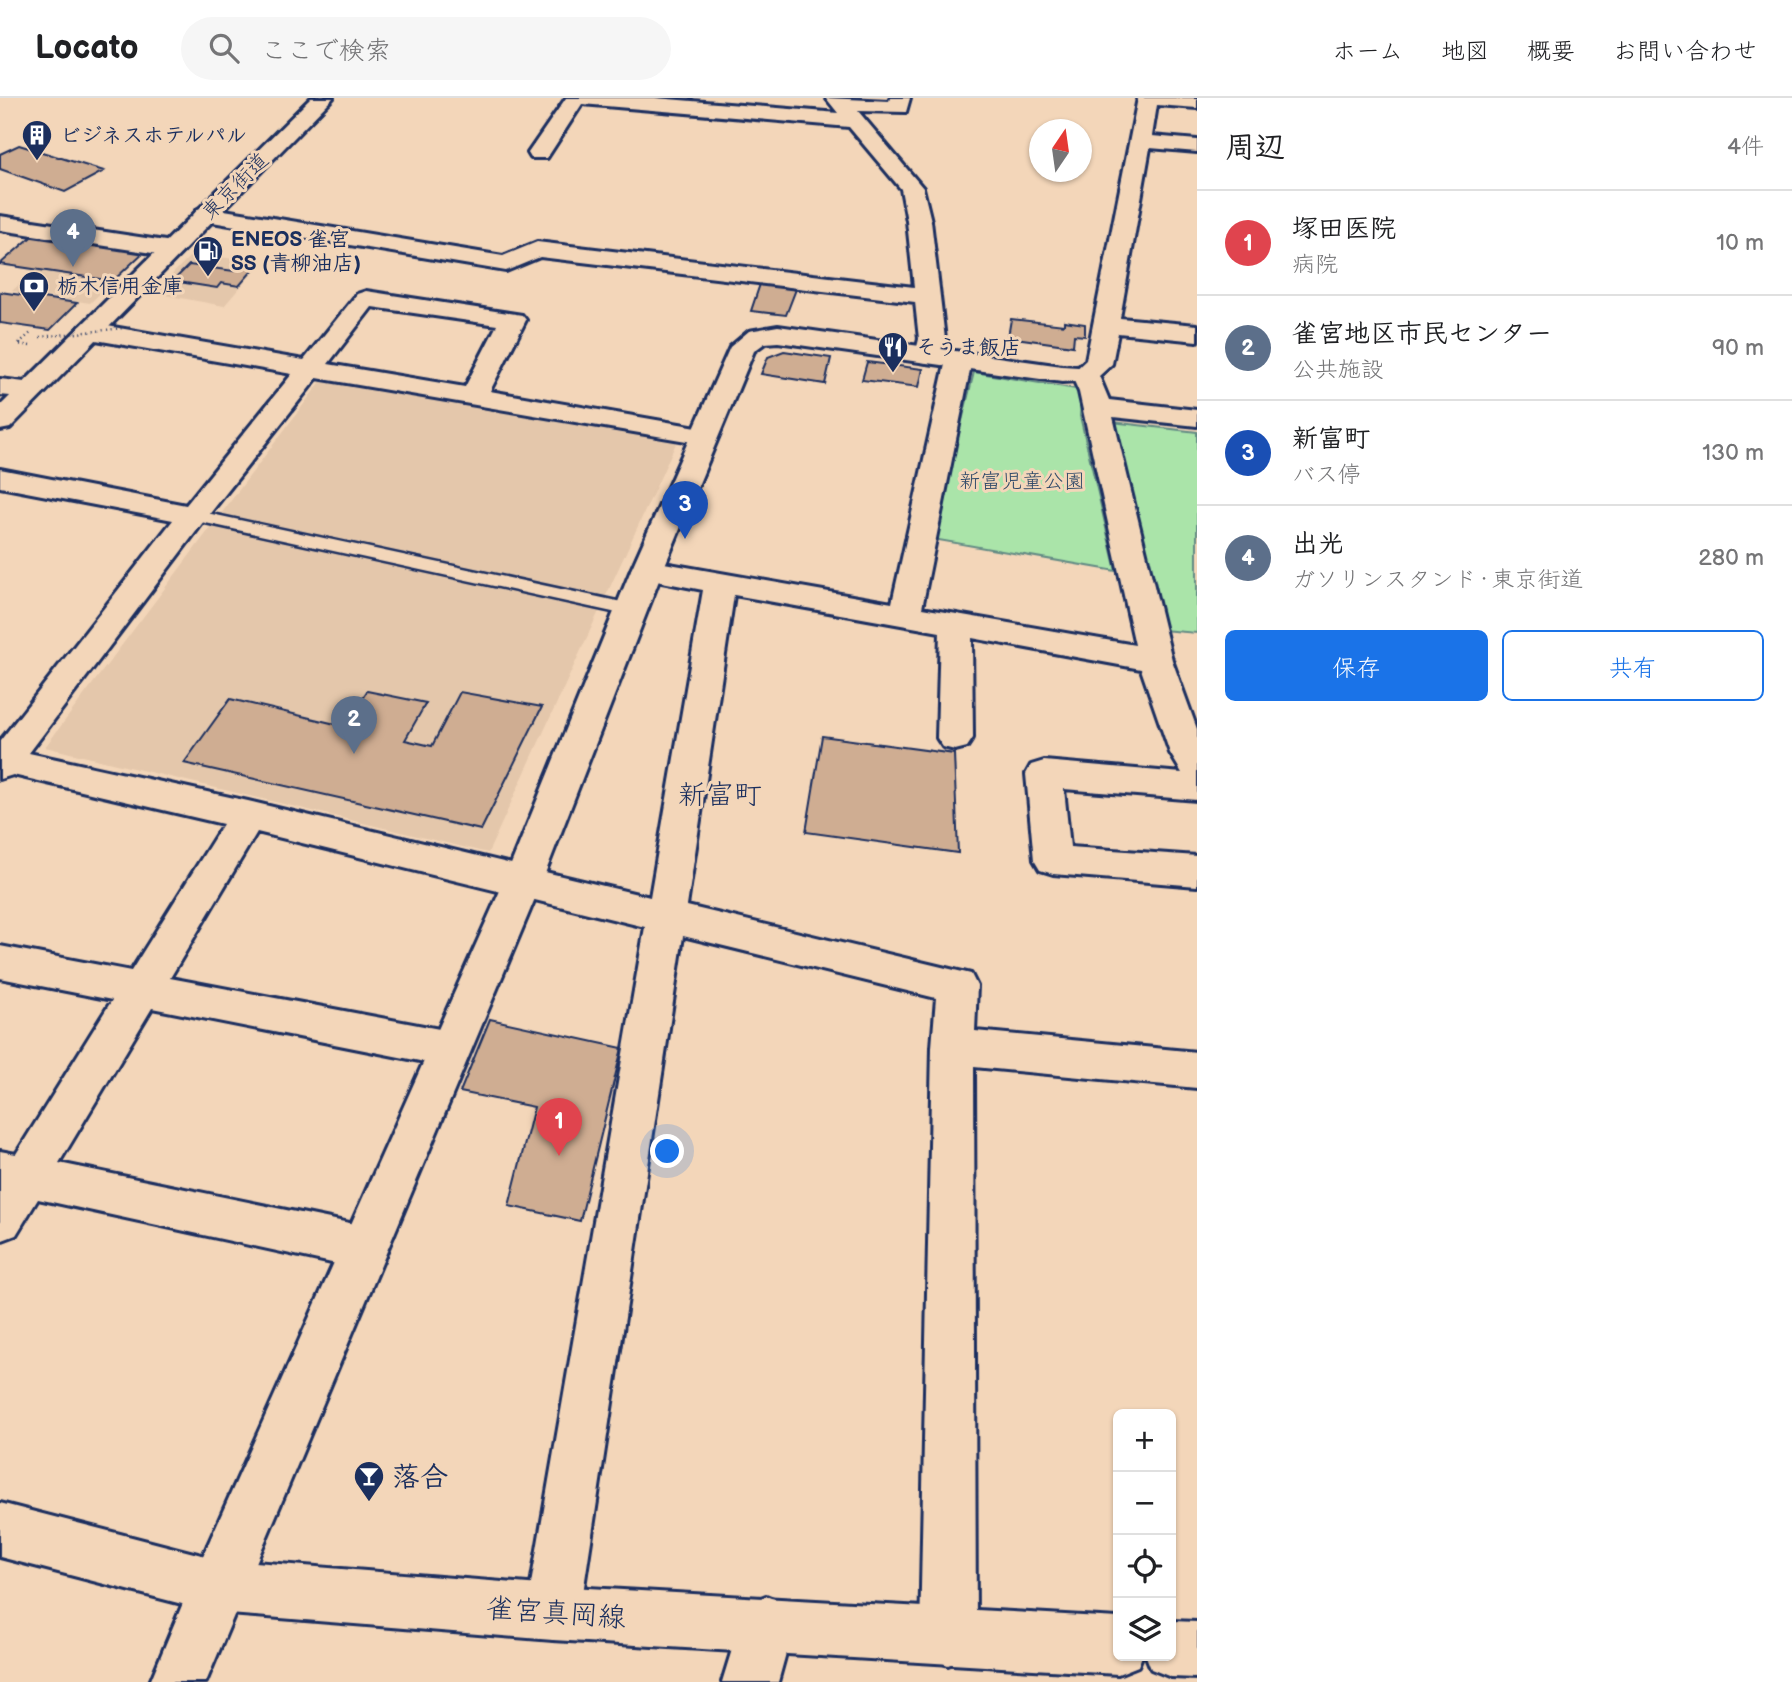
<!DOCTYPE html>
<html lang="ja">
<meta charset="utf-8">
<style>
:root{--surface:#fff;--page:#f6f6f6;--text:#202124;--muted:#757577;--line:#e0e0e0;--accent:#1a73e8}
body{margin:0;font-family:"Balsamiq Sans","Klee One",sans-serif;background:var(--page);color:var(--text)}
.controls{position:absolute;right:21px;bottom:21px;display:grid;overflow:hidden;border-radius:10px;box-shadow:0 2px 5px #0004}
.controls button{width:63px;height:63px;display:grid;place-items:center;padding:0;border:0;border-bottom:2px solid var(--line);background:var(--surface);color:var(--text);font:35px sans-serif}
.compass{position:absolute;left:1029px;top:21px;width:63px;height:63px;border-radius:50%;background:var(--surface);box-shadow:0 2px 5px #0004;rotate:13deg}
.you{position:absolute;left:668px;top:1054px;width:24px;height:24px;margin:-18px;border:5px solid #fff;border-radius:50%;background:#1a73e8;box-shadow:0 0 0 10px #1a73e833}
.badge{display:grid;place-items:center;width:46px;height:46px;border-radius:50%;background:var(--accent);color:#fff;font-size:23px;font-weight:700}
.pin{position:absolute;translate:-50% -58px;filter:drop-shadow(0 2px 4px #0008)}
.pin::after{content:'';position:absolute;top:37px;width:24px;height:21px;background:inherit;clip-path:polygon(0 0,100% 0,50% 100%)}
.list{margin:0;padding:0;list-style:none}
h2{display:flex;justify-content:space-between;align-items:center;height:91px;margin:0;padding:0 28px;font-size:30px}
h2 small{font-size:23px;font-weight:400;color:var(--muted)}
.list li{display:grid;grid-template-columns:46px 1fr auto;gap:21px;align-items:center;box-sizing:border-box;height:105px;padding:0 28px;border-top:2px solid var(--line)}
.list b{display:block;font-size:26px;white-space:nowrap}
.list p{margin:0;font-size:23px;white-space:nowrap;color:var(--muted)}
.list em{font-size:23px;font-style:normal;color:var(--muted)}
.actions{display:flex;gap:14px;padding:21px 28px}
.actions a{flex:1;padding:16px 0;border:2px solid var(--accent);border-radius:10px;text-align:center;font-size:24px;color:var(--accent)}
.actions .main{background:var(--accent);color:#fff}
.icon{flex:none;width:38px;height:38px;fill:none;stroke:currentColor;stroke-width:2;stroke-linecap:round;stroke-linejoin:round}
.map{position:relative;flex:none;width:1197px;height:1584px;overflow:hidden}
header{display:flex;align-items:center;gap:42px;box-sizing:border-box;height:98px;padding:0 35px;background:var(--surface);border-bottom:2px solid var(--line)}
header strong{font-size:33px}
nav{display:flex;gap:38px;margin-inline-start:auto;font-size:24px}
.search{width:490px;height:63px;background:var(--page);display:flex;align-items:center;gap:18px;box-sizing:border-box;padding:0 24px;border-radius:38px;color:var(--muted);font-size:26px}
main{display:flex}
aside{flex:1;background:var(--surface)}
.map>svg:first-child{display:block}
</style>
<header>
<strong>Locato</strong>
<div class="search"><svg class="icon" aria-label="search" viewBox="0 0 24 24"><circle cx="10" cy="10" r="6"/><path d="M15 15l6 6"/></svg>ここで検索</div>
<nav><a>ホーム</a><a>地図</a><a>概要</a><a>お問い合わせ</a></nav>
</header>
<main>
<div class="map">
<svg width="1197" height="1584" viewBox="0 0 1197 1584">
<rect width="100%" height="100%" fill="#f3d6b9"/>
<filter id="ink" filterUnits="userSpaceOnUse"><feTurbulence type="fractalNoise" baseFrequency=".0143" numOctaves="2"/><feDisplacementMap in="SourceGraphic" scale="14" xChannelSelector="R" yChannelSelector="G"/><feConvolveMatrix kernelMatrix="1 2 1 2 8 2 1 2 1" color-interpolation-filters="sRGB"/></filter>
<g filter="url(#ink)">
<!-- built -->
<path fill="#e4c7ab" d="M37,134L147,151L90,205L12,193L35,172L0,166Z
M193,155L261,165L224,208L154,195Z
M322,282L677,343L488,755L45,649Z"/>
<!-- green -->
<path fill="#aae4a9" stroke="#628a84" stroke-width="2" d="M974,274L1082,292L1080,318L1116,473L933,441Z
M1112,324L1197,334V535L1162,532Z"/>
<!-- building -->
<path fill="#cfad92" stroke="#1b2f5e" stroke-width="2" d="M19,47L104,73L65,94L0,71V56Z
M37,134L147,151L113,183L0,166Z
M243,163L259,165L239,188L221,185L217,190L173,183L189,167L234,173Z
M760,186L796,191L786,217L751,213Z
M0,194L77,205L50,232L0,225Z
M1011,221L1064,227V223L1085,226V238L1074,237L1073,248L1008,239Z
M784,253L831,260L825,286L761,276L768,259Z
M867,264L923,271L919,289L862,282Z
M367,593L426,605L405,642L432,648L460,594L542,609L481,732L184,665L230,601L344,628Z
M822,638L954,656L958,755L806,734Z
M490,921L622,950L580,1123L509,1108L534,1009L460,994Z"/>
<g fill="none" stroke-linecap="round" stroke-linejoin="round">
<!-- service casing -->
<g stroke="#1b2f5e" stroke-width="5">
<path id="service" d="M193,412L631,506L638,508L640,512L638,516L631,518L187,421L184,417Z"/>
</g>
<!-- minor casing -->
<g stroke="#1b2f5e" stroke-width="6">
<path id="minor" d="M566,0H655L838,15L826,0L889,3L890,0H910L906,14L858,13L923,90L931,123L945,241L937,263L928,265L919,263L915,257L919,241L915,204L540,159L506,173L206,123L198,121L194,116L198,111L206,109L503,158L537,144L914,189L907,123L901,91L849,29L582,6L547,60H531L528,55Z
M1138,0H1197V10L1157,7L1152,38L1197,42V54L1150,50L1120,220L1197,227V243L1118,235L1112,266L1099,278L1109,302L1197,312V328L1113,319L1172,562L1197,631V702L1064,691L1070,749L1197,758V788L1053,776L1040,772L1034,762L1026,676L1031,667L1044,663L1182,675L1170,655L1141,571L972,540L973,640L967,649L955,652L943,649L937,640L940,534L734,497L687,808L971,876L977,888L975,933L1197,954V990L974,969L976,1539L968,1559L948,1567L928,1559L920,1539L932,949L936,900L683,838L580,1515L572,1534L553,1542L534,1534L526,1515L645,829L257,734L170,880L450,933L465,938L471,951L465,964L450,969L152,910L59,1065L364,1128L380,1134L387,1150L380,1166L364,1172L38,1101L16,1137L0,1143V1053L16,1056L112,902L0,880V848L131,873L223,726L13,677L0,681V643L173,422L0,389V371L186,407L292,276L90,241L81,238L77,233L81,228L90,225L304,262L357,196L366,193L522,217L526,222L490,293L714,332L718,338L714,344L704,346L317,280L204,423L29,655L248,703L650,799L703,492L636,479L631,472L636,465L647,462L892,505L946,262L950,256L959,254L968,256L972,262L922,510L1135,547L1079,294L1071,276L1086,262ZM372,209L497,227L465,289L328,266Z
M0,118L172,144L180,146L184,151L180,156L172,158L0,132Z
M766,1498L786,1506L794,1526L778,1584H722L746,1506Z"/>
</g>
<!-- tertiary casing -->
<g stroke="#1b2f5e" stroke-width="6">
<path id="tertiary" d="M778,228L1062,268L1093,270L1097,276L1093,282L1062,284L778,244L765,245L754,253L663,472L541,786L206,1584H150L198,1469L503,786L631,472L730,249L749,233Z
M0,281L41,286L45,292L41,298L31,300L0,297Z"/>
</g>
<!-- secondary casing -->
<g stroke="#1b2f5e" stroke-width="6">
<path id="secondary" d="M0,1405L217,1461L553,1488L1118,1520V1558H1142L1138,1568L1118,1576L553,1542L217,1515L0,1459Z
M1171,1523L1197,1524V1580L1171,1579L1151,1571L1146,1558H1171Z"/>
</g>
<!-- trunk casing -->
<g stroke="#1b2f5e" stroke-width="6">
<path id="trunk" d="M311,0H333L10,330L0,332V308Z"/>
</g>
<!-- path -->
<path stroke="#1b2f5e" stroke-width="2.5" stroke-dasharray="1 3.5" stroke-linecap="butt" d="M30,248L18,246L32,234"/>
<!-- service -->
<use href="#service" fill="#f3d6b9" fill-rule="evenodd"/>
<!-- minor -->
<use href="#minor" fill="#f3d6b9" fill-rule="evenodd"/>
<!-- tertiary -->
<use href="#tertiary" fill="#f3d6b9" fill-rule="evenodd"/>
<!-- secondary -->
<use href="#secondary" fill="#f3d6b9" fill-rule="evenodd"/>
<!-- trunk -->
<use href="#trunk" fill="#f3d6b9" fill-rule="evenodd"/>
<!-- path-bridge -->
<path stroke="#1b2f5e" stroke-width="2.5" stroke-dasharray="1 3.5" stroke-linecap="butt" d="M40,239L133,229"/>
</g>
</g>
<!-- icons -->
<defs>
<g id="building-pin" transform="scale(1.575)"><path d="M0 17L-7.5 6A9.5 9.5 0 1 1 7.5 6Z" fill="#1b2f5e" stroke="#f3d6b9"/><path d="M-4-6H4V6H1V3H-1V6H-4ZM-2.5-4.3h1.7v1.8h-1.7ZM.8-4.3h1.7v1.8H.8ZM-2.5-1h1.7V.8h-1.7ZM.8-1h1.7V.8H.8Z" fill="#fff"/></g>
<g id="fuel-pin" transform="scale(1.575)"><path d="M0 17L-7.5 6A9.5 9.5 0 1 1 7.5 6Z" fill="#1b2f5e" stroke="#f3d6b9"/><path d="M-5.5-6h7V0h2V4h1.3V-2.5L3-4.5l.8-.8L6-3V5H2.5V1h-1V6h-7ZM-4.2-4.7v3.2H.2V-4.7Z" fill="#fff"/></g>
<g id="bank-pin" transform="scale(1.575)"><path d="M0 17L-7.5 6A9.5 9.5 0 1 1 7.5 6Z" fill="#1b2f5e" stroke="#f3d6b9"/><path d="M-6-4H6V4H-6ZM0-2.3a2.3 2.3 0 1 0 0 4.6a2.3 2.3 0 1 0 0-4.6Z" fill="#fff"/></g>
<g id="restaurant-pin" transform="scale(1.575)"><path d="M0 17L-7.5 6A9.5 9.5 0 1 1 7.5 6Z" fill="#1b2f5e" stroke="#f3d6b9"/><path d="M-5-6h1v4h1v-4h1v4h1v-4h1v5L-1.5 .5V6h-2V.5L-5-1ZM5-6V6H3V1.5H1.5Q1.5-4 5-6Z" fill="#fff"/></g>
<g id="bar-pin" transform="scale(1.575)"><path d="M0 17L-7.5 6A9.5 9.5 0 1 1 7.5 6Z" fill="#1b2f5e" stroke="#f3d6b9"/><path d="M-6-5H6L.8 .8V4.5H3.5V6h-7V4.5H-.8V.8Z" fill="#fff"/></g>
</defs>
<g fill-rule="evenodd">
<use href="#building-pin" x="37" y="37"/>
<use href="#fuel-pin" x="208" y="153"/>
<use href="#bank-pin" x="34" y="188"/>
<use href="#restaurant-pin" x="893" y="249"/>
<use href="#bar-pin" x="369" y="1378"/>
</g>
<g text-anchor="middle" stroke-width="6" stroke-linejoin="round" paint-order="stroke">
<!-- far-poi labels -->
<g font-size="21" font-weight="bold" fill="#1b2f5e" stroke="#f3d6b9" text-anchor="start">
<text x="60" y="44">ビジネスホテルパル</text>
<text x="231" y="148">ENEOS 雀宮<tspan x="231" dy="24">SS (青柳油店)</tspan></text>
<text x="57" y="195">栃木信用金庫</text>
<text x="916" y="256">そうま飯店</text>
</g>
<!-- far-street labels -->
<g font-size="21" fill="#1b2f5e" stroke="#f3d6b9">
<text transform="translate(235 88) rotate(-45)" y="7">東京街道</text>
</g>
<!-- far-park labels -->
<g font-size="21" fill="#304a69" stroke="#f3d6b9">
<text x="1022" y="390">新富児童公園</text>
</g>
<!-- quarter labels -->
<g font-size="28" fill="#1b2f5e" stroke="#f3d6b9">
<text x="720" y="706">新富町</text>
</g>
<!-- near-poi labels -->
<g font-size="28" font-weight="bold" fill="#1b2f5e" stroke="#f3d6b9" text-anchor="start">
<text x="392" y="1388">落合</text>
</g>
<!-- near-street labels -->
<g font-size="28" fill="#1b2f5e" stroke="#f3d6b9">
<text transform="translate(556 1514) rotate(4)" y="10">雀宮真岡線</text>
</g>
</g>
</svg>
<div class="controls">
<button>+</button>
<button>−</button>
<button><svg class="icon" aria-label="locate" viewBox="0 0 24 24"><circle cx="12" cy="12" r="6"/><path d="M12 2v4M12 18v4M2 12h4M18 12h4"/></svg></button>
<button><svg class="icon" aria-label="layers" viewBox="0 0 24 24"><path d="M12 4l9 5-9 5-9-5zM3 14l9 5 9-5"/></svg></button>
</div>
<svg class="compass" viewBox="-18 -18 36 36"><path d="M0-13l5 13h-10z" fill="#e53935"/><path d="M0 13l5-13h-10z" fill="#757577"/></svg>
<div class="you"></div>
<div class="pin badge" style="left:559px;top:1058px;background:#e0444e">1</div>
<div class="pin badge" style="left:354px;top:656px;background:#5c6f8a">2</div>
<div class="pin badge" style="left:685px;top:441px;background:#1a4fb4">3</div>
<div class="pin badge" style="left:73px;top:169px;background:#5c6f8a">4</div>
</div>
<aside>
<h2>周辺<small>4件</small></h2>
<ul class="list">
<li><span class="badge" style="background:#e0444e">1</span><div><b>塚田医院</b><p>病院</p></div><em>10 m</em></li>
<li><span class="badge" style="background:#5c6f8a">2</span><div><b>雀宮地区市民センター</b><p>公共施設</p></div><em>90 m</em></li>
<li><span class="badge" style="background:#1a4fb4">3</span><div><b>新富町</b><p>バス停</p></div><em>130 m</em></li>
<li><span class="badge" style="background:#5c6f8a">4</span><div><b>出光</b><p>ガソリンスタンド · 東京街道</p></div><em>280 m</em></li>
</ul>
<div class="actions"><a class="main">保存</a><a>共有</a></div>
</aside>
</main>
